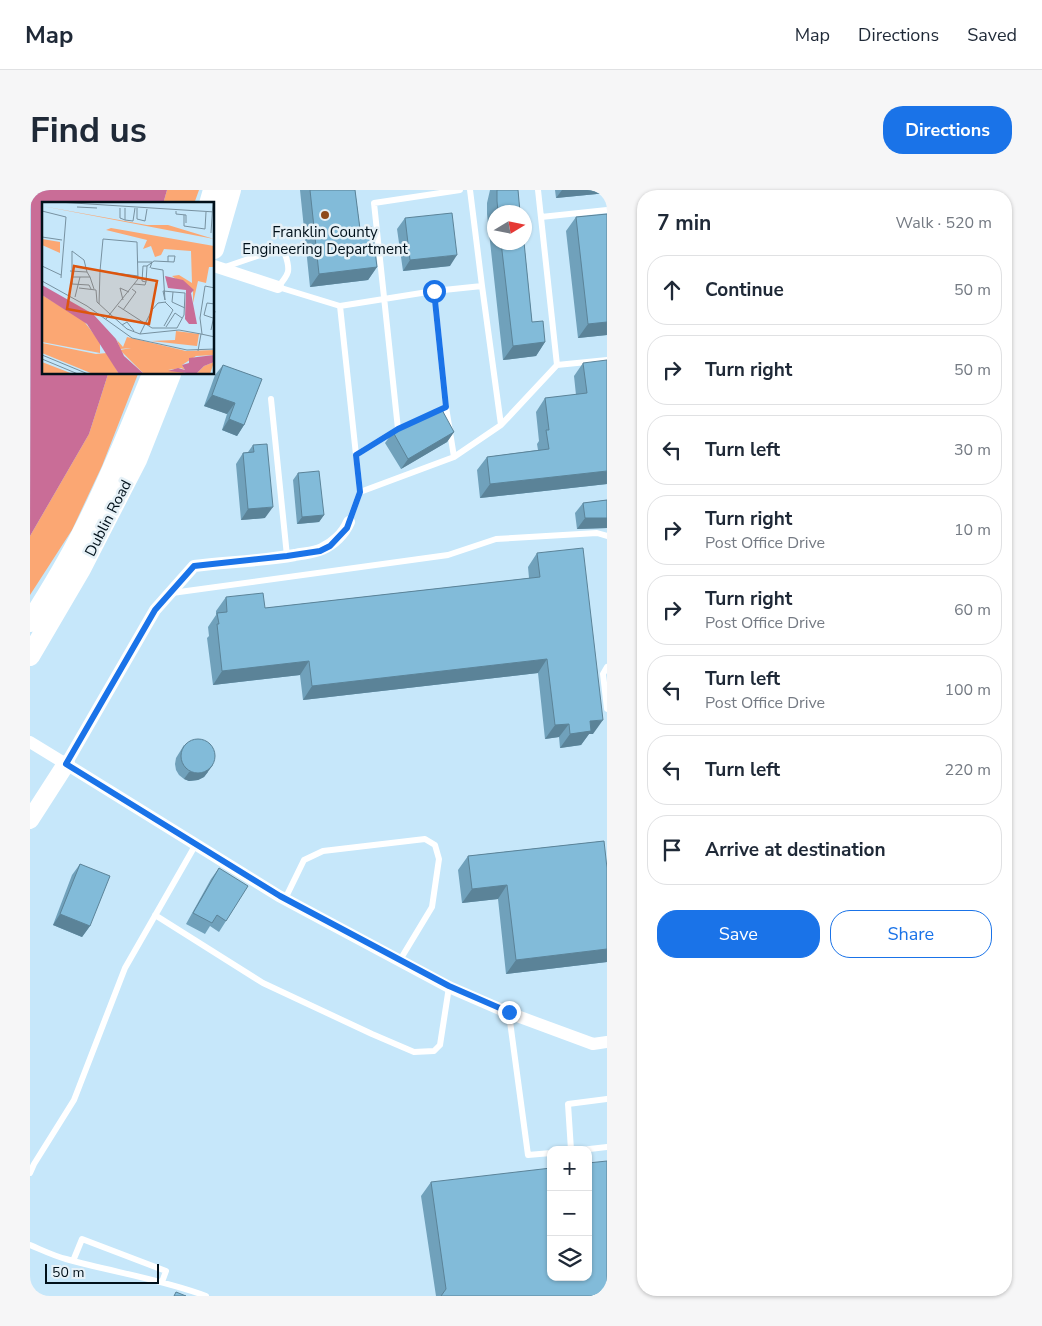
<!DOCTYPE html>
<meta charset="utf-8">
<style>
:root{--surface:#fff;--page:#f6f6f7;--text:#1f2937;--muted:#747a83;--line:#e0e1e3;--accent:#1a73e8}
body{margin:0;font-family:"Nunito Sans",sans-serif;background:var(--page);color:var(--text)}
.controls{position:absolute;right:15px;bottom:15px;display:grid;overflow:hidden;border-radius:10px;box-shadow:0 1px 4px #0004}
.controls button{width:45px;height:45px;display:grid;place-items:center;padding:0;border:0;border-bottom:1px solid var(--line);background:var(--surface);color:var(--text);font:25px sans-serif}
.compass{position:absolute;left:457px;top:15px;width:45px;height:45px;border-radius:50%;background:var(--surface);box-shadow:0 1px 4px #0004;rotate:80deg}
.scale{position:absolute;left:15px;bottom:12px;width:114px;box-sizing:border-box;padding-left:5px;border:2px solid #00101a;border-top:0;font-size:14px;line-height:18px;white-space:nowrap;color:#00101a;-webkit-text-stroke:4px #e6f1f7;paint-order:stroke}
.stop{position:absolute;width:15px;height:15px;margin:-11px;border:4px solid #1a73e8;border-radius:50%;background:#fff}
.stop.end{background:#1a73e8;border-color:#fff;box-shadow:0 1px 5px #0008}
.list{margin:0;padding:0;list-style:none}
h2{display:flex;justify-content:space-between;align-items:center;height:65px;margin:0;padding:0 20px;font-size:21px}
h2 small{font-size:16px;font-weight:400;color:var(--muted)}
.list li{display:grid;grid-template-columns:32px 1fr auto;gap:15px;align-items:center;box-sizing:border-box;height:70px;margin:0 10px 10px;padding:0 10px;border:1px solid var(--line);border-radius:20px}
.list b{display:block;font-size:19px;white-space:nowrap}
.list p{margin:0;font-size:16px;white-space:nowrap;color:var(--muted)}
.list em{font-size:16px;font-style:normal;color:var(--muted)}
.actions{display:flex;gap:10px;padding:15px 20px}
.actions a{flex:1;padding:11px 0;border:1px solid var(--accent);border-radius:20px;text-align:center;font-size:18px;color:var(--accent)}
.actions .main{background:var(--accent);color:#fff}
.icon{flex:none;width:28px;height:28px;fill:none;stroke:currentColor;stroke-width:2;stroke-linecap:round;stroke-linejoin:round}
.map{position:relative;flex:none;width:577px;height:1106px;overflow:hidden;border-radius:20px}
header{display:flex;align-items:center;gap:30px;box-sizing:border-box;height:70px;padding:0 25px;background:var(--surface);border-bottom:1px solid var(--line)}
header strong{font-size:24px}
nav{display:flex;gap:28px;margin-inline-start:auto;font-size:18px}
.intro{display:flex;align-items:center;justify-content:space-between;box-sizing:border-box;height:120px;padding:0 30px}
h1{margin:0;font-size:35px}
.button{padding:12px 22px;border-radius:20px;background:var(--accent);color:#fff;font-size:18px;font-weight:700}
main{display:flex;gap:30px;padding:0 30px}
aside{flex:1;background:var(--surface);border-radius:20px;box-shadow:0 1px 4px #0004}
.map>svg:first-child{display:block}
</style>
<header>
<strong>Map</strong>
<nav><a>Map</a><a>Directions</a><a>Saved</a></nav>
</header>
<div class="intro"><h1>Find us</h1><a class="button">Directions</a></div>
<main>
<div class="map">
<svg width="577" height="1106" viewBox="0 0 577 1106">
<rect width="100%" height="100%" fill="#c6e7fa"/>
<!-- green -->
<path fill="#fba773" d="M137,0H169L164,14H133Z
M78,184H108L72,276L42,340L0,405V346L59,244Z"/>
<!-- water -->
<path fill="#c96d97" d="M1,0H137L133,14H14V184H78L59,244L0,346Z"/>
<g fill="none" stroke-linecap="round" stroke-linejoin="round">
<!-- lane -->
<path stroke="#fff" stroke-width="6" d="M511,27L577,20
M195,77L236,63L246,61L255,64C261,81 259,84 248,97L310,116L404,101L452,96
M404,101L416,217L424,267
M310,116L330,302L319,332
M527,175L577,170
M241,209L257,366
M471,235L527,175L508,0
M326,265L368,239L344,13L430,0
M330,302L424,267L471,235L452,96L440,0
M142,403L418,365L466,349L567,343L577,346
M577,477L573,484L577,519
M255,709L274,670L293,661L395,649L405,655L409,669L402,717L370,770
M125,725L233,793L342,844L384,862L404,861L410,855L419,797
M479,824L498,965L521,963
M541,960L538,914L577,909
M551,960L577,957
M0,983L4,974L44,910L95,778L166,654
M0,1055C12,1060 24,1066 36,1069C82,1082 131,1089 176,1106
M43,1071L52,1049L136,1081L132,1092"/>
<!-- street -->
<path stroke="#fff" stroke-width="12" d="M184,76L248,97
M0,552L36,574L125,420L164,376C197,372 232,371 265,365C274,363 284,363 292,359C303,354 314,344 319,332
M36,574L249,706L419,797L479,823L563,854L577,852"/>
<!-- secondary -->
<path stroke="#fff" stroke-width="18" d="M0,630L36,574"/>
<!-- primary -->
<path stroke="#fff" stroke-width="20" d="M179,14L183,0
M184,59L201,0
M0,432C21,399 42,364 59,329C83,281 102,233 122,184
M0,466L51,379L107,270L141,184"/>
</g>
<!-- wall -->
<path fill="#70a1bb" d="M270,0H325L330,39L347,77L338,90L280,97Z
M460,0H488L490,22H464V52H494L502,132L515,152L506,166L473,170L457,24V13Z
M525,0H577V3L526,8Z
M577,24V145L548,148L536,41L546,27Z
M375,28L420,76L373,81L367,39Z
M553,173L577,294L450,308L447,280L457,267L508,260L507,254L509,251L506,222L515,208L546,205L544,186Z
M193,175L214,235L207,246L192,240L197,224L174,216L185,185Z
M363,242H424L417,252L371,279L355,253Z
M223,255L235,328L211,330L206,274L213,263L218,262Z
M268,283L294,325L289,332L267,334L263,290Z
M577,310V338L547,339L545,323L553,313Z
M507,363L563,544H559L551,555L530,558L529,547L515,549L508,483L273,510L270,485L183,495L177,448L179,446L178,437L186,425V421L196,407L235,418L499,388L498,377Z
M154,555L178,582L174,587L168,590L159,591L154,589L149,585L146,580L145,574L146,568Z
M574,651L577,772L476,784L468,709L432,713L428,680L438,666Z
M50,674L60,736L52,747L23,735L42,685Z
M189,678L196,731L189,742L180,736L175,744L156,734L181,689Z
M401,992L577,1106H406L391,1006Z"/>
<!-- shaded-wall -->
<path fill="#5b8398" d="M532,0H577V3L526,8Z
M427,65L420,76L373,81L380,70Z
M347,77L338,90L280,97L289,84Z
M577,132V145L548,148L558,134Z
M515,152L506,166L473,170L483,156Z
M182,205L205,213L197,224L174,216Z
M199,229L214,235L207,246L192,240Z
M424,242L417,252L371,279L378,269Z
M577,281V294L450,308L460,294Z
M243,317L235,328L211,330L218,319Z
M294,325L289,332L267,334L272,327Z
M555,328H577V338L547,339Z
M517,469L508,483L273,510L282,496Z
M279,471L270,485L183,495L192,481Z
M573,530L563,544H559L551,555L530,558L540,544L560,531Z
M539,534L529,547L515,549L525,535Z
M183,575L174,587L168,590L159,591L154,589L159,582Z
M477,695L468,709L432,713L442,699Z
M30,724L60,736L52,747L23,735Z
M577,759V772L476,784L486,770Z"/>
<!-- building -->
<path fill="#82bbd9" stroke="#5b8398" d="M280,0H325L330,39L342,37L347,77L289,84Z
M467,0H488L490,22H468L467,11Z
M422,23L427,65L380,70L375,28Z
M577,24V132L558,134L546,27Z
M471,52H494L502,132L513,131L515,152L483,156Z
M577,170V281L460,294L457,267L519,259L516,240H519L515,208L557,203L553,173Z
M193,175L232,189L214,235L199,229L205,213L182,205Z
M411,218L424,242L378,269L363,242L378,233Z
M237,254L243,317L218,319L213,263L224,262L223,255Z
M289,281L294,325L272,327L268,283Z
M577,310V328H555L553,313Z
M553,358L573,530L560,531L561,541L540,544L539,534L525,535L517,469L282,496L279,471L192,481L187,434H189L187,423L197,422L196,407L233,403L235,418L510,387L507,363Z
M151 566a17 17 0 1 1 34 0a17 17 0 1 1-34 0Z
M574,651L577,678V759L486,770L477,695L442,699L438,666Z
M50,674L80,686L60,736L30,724Z
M189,678L218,696L196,731L187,725L182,733L163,723Z
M577,971V1106H411L416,1099L401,992L521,978V1087H558V973Z
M146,1102L156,1106H144Z"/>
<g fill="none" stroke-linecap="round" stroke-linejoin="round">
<!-- route -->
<path stroke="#1a73e8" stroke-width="6" d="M404,101L416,217L368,239L326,265L330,302L317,338L300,356L290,361L257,366L164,376L125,420L36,574L250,706L419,796L479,822"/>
</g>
<!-- markers -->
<circle fill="#8e4b1c" stroke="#e6f1f7" stroke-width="2" cx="295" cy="25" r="5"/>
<g text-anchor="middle" stroke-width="5" stroke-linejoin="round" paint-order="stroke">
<!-- poi labels -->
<g font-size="15" fill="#00101a" stroke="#e6f1f7">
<text x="295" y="47">Franklin County<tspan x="295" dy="17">Engineering Department</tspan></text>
</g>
<!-- street labels -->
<g font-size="15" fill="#00101a" stroke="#e6f1f7">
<text transform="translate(78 328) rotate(-63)" y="5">Dublin Road</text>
</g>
</g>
<!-- overview -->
<g transform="translate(12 12)">
<rect width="172" height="172" fill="#c6e7fa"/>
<path d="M0,4L105,23H126L172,37ZM69,26L172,44V65H167L164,81L156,79L151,101V89L130,74L137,73L150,81L149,49L122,47L119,53L113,55L109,44L101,47L105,38L64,28ZM0,37L18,40V51L0,43ZM0,93L41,118L58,140V151L0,140ZM134,129L157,132L155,144L109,139L133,138ZM85,135L144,149L172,148V153L154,154L140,163L143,168L139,166L126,168L140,169L144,172H102L78,148L89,146L78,147L75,138L81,145ZM0,141L54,152L65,151L77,172H51L0,151ZM0,160L31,172H0ZM172,160L168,172H154L162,164Z" fill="#fba773"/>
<path d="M123,74L141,78L152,88L149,91L155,122H147L143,117L144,88L126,86ZM0,83L51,112L74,137L82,154L102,172H77L45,122L0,93ZM172,153V160L162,164L154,172L126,169L136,166L143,168L140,163L147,161V156Z" fill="#c96d97"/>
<path fill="none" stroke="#7791a0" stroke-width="1" d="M16,0L173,10M35,5L55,6M78,6V16L83,18V6M95,6V17L103,19L105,7M0,9L24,15L19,76M134,9V12L144,13V21M142,13V24L163,27L164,10M83,18L91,19L93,6M169,31L171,0M0,35L20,38M96,60H110L108,66M0,64L19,73M105,64L112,59L132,60L133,54H126V60M109,66L121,68L123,98M28,69L45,70L48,75M58,69L61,37L95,40L96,77L68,112L85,127L98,132L137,128L159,132M30,75V49L42,58L45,70M0,79L45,104L90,136L145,148L173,147M92,82L103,83L104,80L105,64H101L100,79L104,80M37,86L54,88L55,100L68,112L64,117M49,87L47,83L30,82V75H48L52,87M131,90L130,100L143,106M33,95L38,75M81,98L78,86L87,90M57,102L58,69L96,74M76,104L110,126H135L142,113L143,91L121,89L123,98M81,108L94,90L90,87M171,116L162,113L165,101L173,102M80,123L85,120L92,129M122,124L131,108L123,100M124,125L133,111L140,116M169,128L173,109M98,132L110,108L116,101L124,100M160,132L158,116L163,84L173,86M156,149L159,132L173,135M0,153L46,172M0,157L36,172"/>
<path fill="#dc550d" fill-opacity="0.15" stroke="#dc550d" stroke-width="2.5" d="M32,64L115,79L107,122L25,107Z"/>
<rect width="172" height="172" fill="none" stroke="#00101a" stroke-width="2.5"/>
</g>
</svg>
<div class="controls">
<button>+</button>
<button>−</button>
<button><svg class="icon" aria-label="layers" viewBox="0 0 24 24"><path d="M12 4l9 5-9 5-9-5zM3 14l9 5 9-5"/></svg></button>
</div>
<svg class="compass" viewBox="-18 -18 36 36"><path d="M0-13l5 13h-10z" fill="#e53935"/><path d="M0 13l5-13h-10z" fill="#747a83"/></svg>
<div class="scale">50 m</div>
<div class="stop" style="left:404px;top:101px"></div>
<div class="stop end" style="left:479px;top:822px"></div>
</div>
<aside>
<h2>7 min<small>Walk · 520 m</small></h2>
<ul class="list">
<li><svg class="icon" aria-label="ahead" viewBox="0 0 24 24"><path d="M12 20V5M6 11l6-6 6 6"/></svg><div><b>Continue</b></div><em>50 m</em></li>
<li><svg class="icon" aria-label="right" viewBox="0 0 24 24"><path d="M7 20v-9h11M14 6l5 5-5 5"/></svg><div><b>Turn right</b></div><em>50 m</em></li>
<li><svg class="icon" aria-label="left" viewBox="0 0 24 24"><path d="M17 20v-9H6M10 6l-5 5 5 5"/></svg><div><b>Turn left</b></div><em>30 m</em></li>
<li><svg class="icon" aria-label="right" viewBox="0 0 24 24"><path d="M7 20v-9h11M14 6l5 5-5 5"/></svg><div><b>Turn right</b><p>Post Office Drive</p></div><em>10 m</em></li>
<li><svg class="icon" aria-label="right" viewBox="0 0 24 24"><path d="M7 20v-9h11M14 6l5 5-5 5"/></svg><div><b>Turn right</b><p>Post Office Drive</p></div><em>60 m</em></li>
<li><svg class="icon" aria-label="left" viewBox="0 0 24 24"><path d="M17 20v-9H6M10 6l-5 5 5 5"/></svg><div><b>Turn left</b><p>Post Office Drive</p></div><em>100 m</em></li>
<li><svg class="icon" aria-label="left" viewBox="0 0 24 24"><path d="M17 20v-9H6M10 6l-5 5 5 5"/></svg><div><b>Turn left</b></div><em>220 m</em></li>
<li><svg class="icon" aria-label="arrive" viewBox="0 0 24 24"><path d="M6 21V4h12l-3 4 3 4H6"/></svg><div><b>Arrive at destination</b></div></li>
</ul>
<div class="actions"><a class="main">Save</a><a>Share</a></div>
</aside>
</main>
